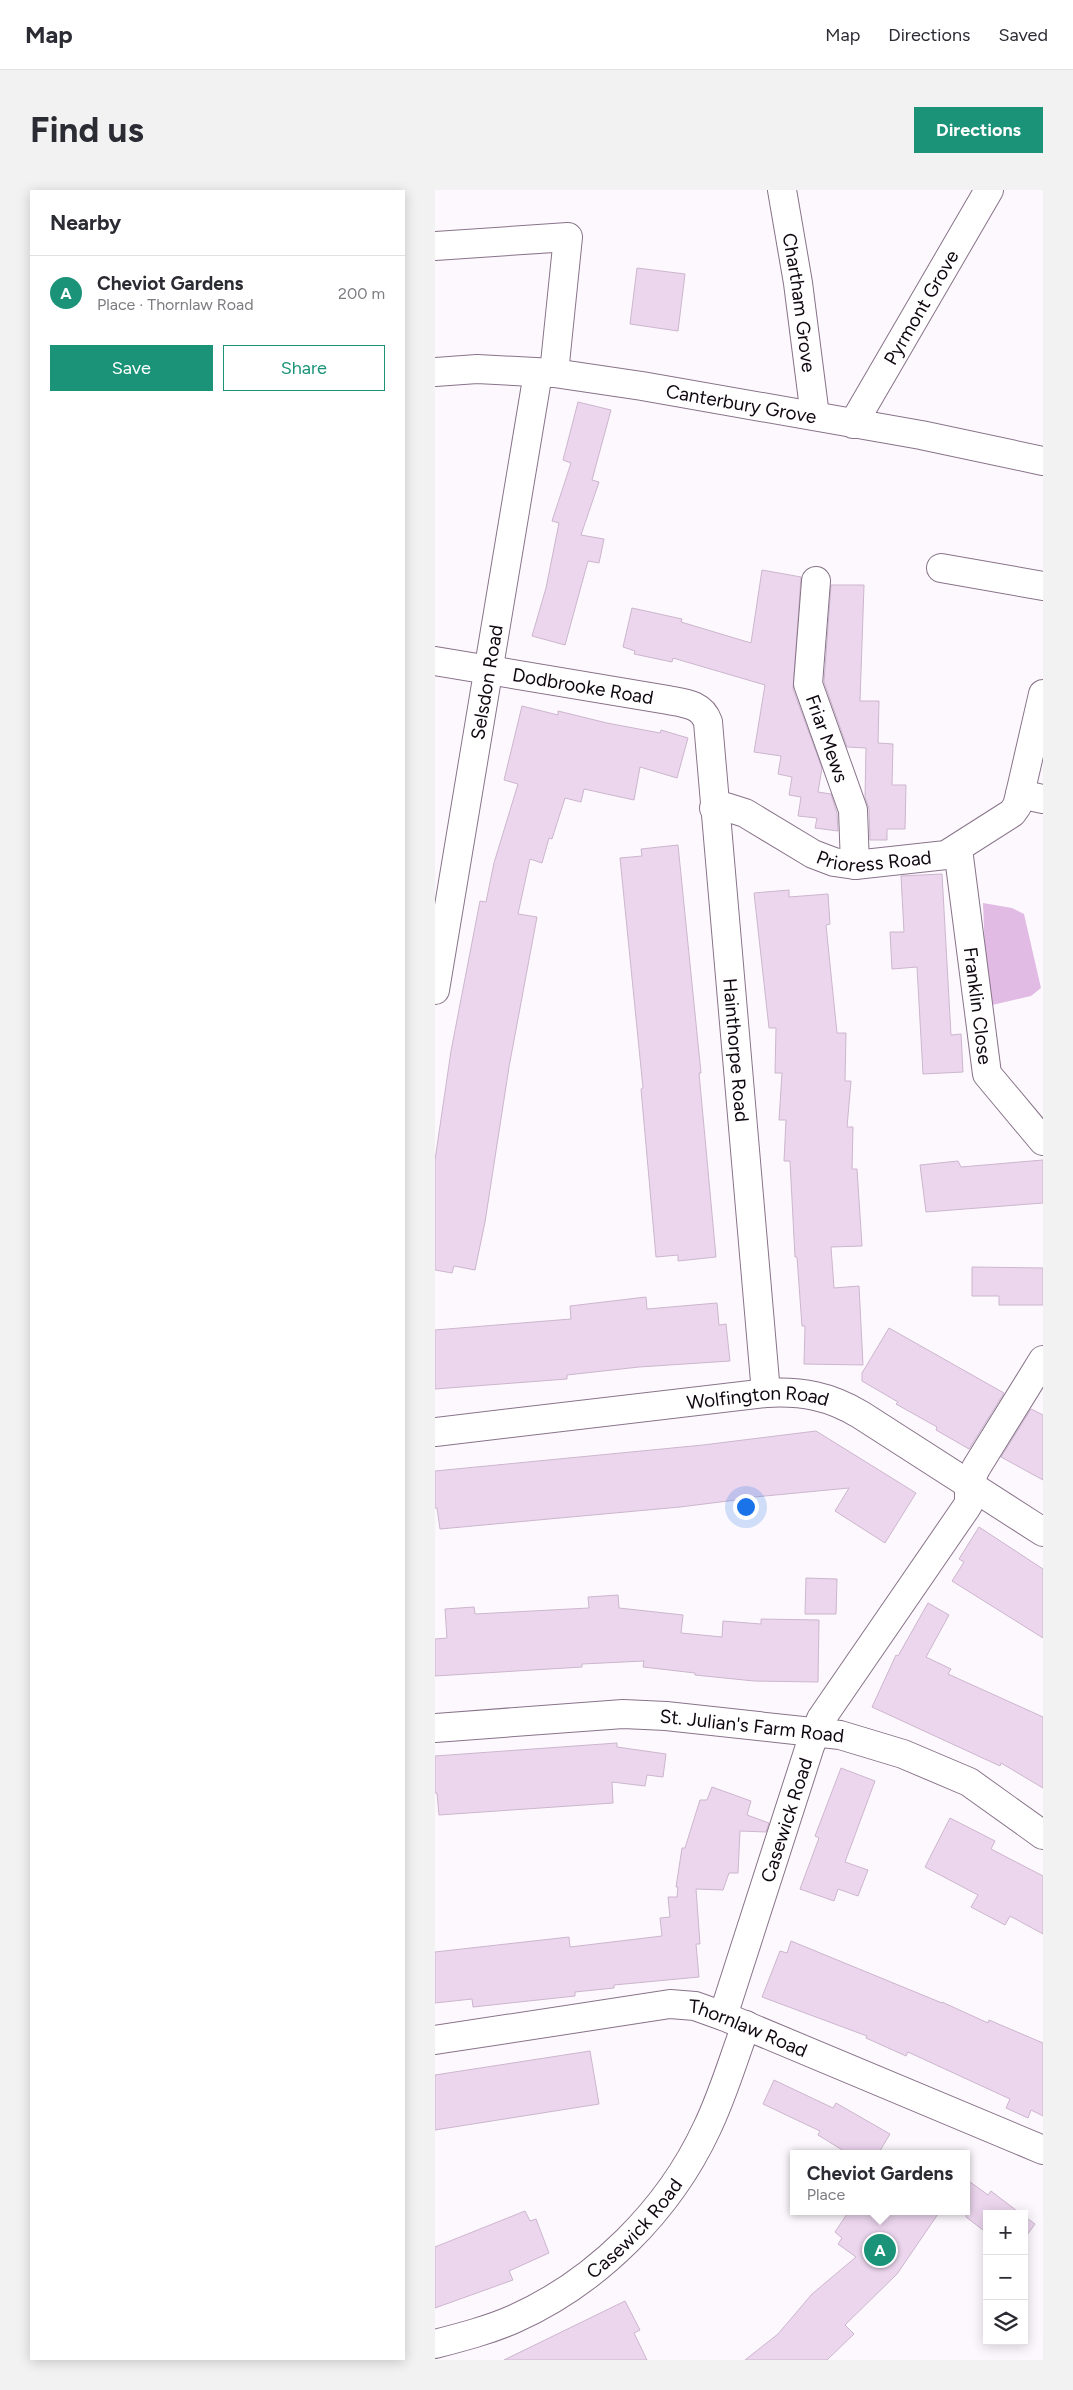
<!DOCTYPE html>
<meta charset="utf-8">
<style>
:root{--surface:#fff;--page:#f2f2f3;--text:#2b2b33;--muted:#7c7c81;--line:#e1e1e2;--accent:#1a9378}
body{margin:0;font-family:Figtree,sans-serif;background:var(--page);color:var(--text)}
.controls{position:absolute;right:15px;bottom:15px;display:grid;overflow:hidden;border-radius:0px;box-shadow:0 2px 12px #0003}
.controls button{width:45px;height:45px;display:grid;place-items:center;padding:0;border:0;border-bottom:1px solid var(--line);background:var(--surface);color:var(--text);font:25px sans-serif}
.you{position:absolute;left:310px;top:1316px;width:18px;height:18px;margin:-12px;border:4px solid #fff;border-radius:50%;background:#1a73e8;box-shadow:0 0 0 8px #1a73e833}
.badge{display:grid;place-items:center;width:32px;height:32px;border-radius:50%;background:var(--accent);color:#fff;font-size:16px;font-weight:700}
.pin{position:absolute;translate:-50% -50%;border:2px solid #fff;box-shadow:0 1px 5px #0006}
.popup{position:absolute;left:355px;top:1960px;width:180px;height:65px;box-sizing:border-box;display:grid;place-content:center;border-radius:0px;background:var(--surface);filter:drop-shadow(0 1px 4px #0005);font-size:16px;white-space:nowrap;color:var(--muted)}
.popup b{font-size:19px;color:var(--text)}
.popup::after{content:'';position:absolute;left:50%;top:100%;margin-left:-10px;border:10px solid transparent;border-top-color:var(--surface)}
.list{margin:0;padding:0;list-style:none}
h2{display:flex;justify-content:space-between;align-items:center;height:65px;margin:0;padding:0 20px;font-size:21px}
h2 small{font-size:16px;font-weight:400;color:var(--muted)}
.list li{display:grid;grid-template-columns:32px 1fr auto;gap:15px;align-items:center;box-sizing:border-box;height:75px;padding:0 20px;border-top:1px solid var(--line)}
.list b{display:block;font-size:19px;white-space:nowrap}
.list p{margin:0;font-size:16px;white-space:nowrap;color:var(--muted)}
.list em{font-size:16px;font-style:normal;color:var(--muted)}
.actions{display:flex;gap:10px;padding:15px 20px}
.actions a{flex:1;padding:11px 0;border:1px solid var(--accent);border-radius:0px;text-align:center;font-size:18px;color:var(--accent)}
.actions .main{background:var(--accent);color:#fff}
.icon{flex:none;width:28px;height:28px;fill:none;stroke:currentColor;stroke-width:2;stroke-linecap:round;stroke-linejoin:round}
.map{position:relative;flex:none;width:608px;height:2170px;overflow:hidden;border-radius:0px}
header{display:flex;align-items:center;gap:30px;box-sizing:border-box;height:70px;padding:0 25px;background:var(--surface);border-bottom:1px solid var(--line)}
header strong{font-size:24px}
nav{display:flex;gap:28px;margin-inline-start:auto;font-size:18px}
.intro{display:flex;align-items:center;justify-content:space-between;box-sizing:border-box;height:120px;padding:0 30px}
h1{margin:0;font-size:35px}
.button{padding:12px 22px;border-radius:0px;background:var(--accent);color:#fff;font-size:18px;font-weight:700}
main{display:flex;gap:30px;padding:0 30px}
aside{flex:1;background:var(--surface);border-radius:0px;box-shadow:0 2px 12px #0003}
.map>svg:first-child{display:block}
</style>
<header>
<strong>Map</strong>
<nav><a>Map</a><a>Directions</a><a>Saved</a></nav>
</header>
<div class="intro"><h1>Find us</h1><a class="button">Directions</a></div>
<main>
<aside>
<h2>Nearby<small></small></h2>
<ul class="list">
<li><span class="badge">A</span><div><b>Cheviot Gardens</b><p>Place · Thornlaw Road</p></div><em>200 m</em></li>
</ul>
<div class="actions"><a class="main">Save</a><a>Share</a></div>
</aside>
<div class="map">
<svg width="608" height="2170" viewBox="0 0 608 2170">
<rect width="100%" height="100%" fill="#fdf8fd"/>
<!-- green -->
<path fill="#e1bbe4" d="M548,713L577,718L589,724L606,798L596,806L557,815L550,765Z"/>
<!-- building -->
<path fill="#ecd6ee" stroke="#ccb6ce" d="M202,78L250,84L243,141L195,134Z
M143,212L176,220L157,290L164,292L146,345L169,349L164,373L153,371L130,455L97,446L111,398L124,333L117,331L136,273L128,270Z
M327,380L366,387L358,499L387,578L383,602L396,604L402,623L403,641L380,638L382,628L363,626L366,607L354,605L357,587L343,584L346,566L319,562L330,495L238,468L237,472L199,464L200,461L188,457L197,418L247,429L246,432L316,453Z
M396,395H429L425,511H444L443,553L458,554L457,595H471L470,639H452V650H435L434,619L430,607L431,558L412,557L389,492Z
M87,516L123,525V521L172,533L225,543L226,540L253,548L242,588L205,577L199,610L149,599L146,612L130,608L117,649L114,648L107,673L95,669L83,724L102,727L74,877L50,1032L40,1080L19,1076L17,1083L0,1080V970L16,861L45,711L51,712L59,673L83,594L69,590Z
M243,655L266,883H264L281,1067L243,1071V1065L221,1067L206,899L208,898L185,668L207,666L206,659Z
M507,684L516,845L526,844L528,882L488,884L482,777L457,779L455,742H469L466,686Z
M354,700V707L393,704L395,734L391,735L402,843H411L410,891H416L412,937H418L417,979H422L427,1056L396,1057L399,1098L424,1096L428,1175L369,1174L370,1136H367L362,1067H360L355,971H349L351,930H344L347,883H340L341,838H334L319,703Z
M608,970V1013L491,1022L485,975L523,971L526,977Z
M537,1077L608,1078V1115H564V1106H537Z
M211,1107L212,1119L282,1113L284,1135L291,1134L295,1171L204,1177L132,1185V1189L0,1199V1140L136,1129L135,1116Z
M454,1138L569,1203L534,1259L501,1240L502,1237L461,1214L463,1212L427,1191V1183Z
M596,1219L608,1225V1290L566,1267Z
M381,1241L481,1303L450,1353L400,1321L414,1298L309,1308V1309L245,1317L5,1339L2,1318H0V1281L268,1255Z
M544,1337L608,1379V1448L517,1391L529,1372L524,1369Z
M371,1388L402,1389L401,1424H370Z
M183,1405L184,1418L248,1425L246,1443L287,1447L288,1431L326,1434V1429L384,1430L383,1492L319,1491L260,1485V1483L208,1477L209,1471L147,1474V1477L0,1486V1449L12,1448L10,1419L39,1417L40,1424L154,1418L153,1407Z
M493,1413L514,1425L491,1467L516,1479L513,1484L608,1527V1598L566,1573L565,1576L437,1517L461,1465L463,1466Z
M182,1553V1557L231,1564L228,1587L212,1585L210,1596L177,1592L178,1613L4,1625L2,1603H0V1566Z
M406,1578L440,1591L410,1672L433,1680L423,1706L403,1699L399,1711L365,1699L384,1648L380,1646Z
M277,1597L316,1611L312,1625L334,1633L331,1642L305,1641L303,1683H294L288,1700L261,1699L265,1754H261L264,1787L179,1795V1798L140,1802V1806L38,1817L37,1809L0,1813V1762L134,1747L135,1757L227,1746L225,1728L235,1727L233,1707H242L243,1697H241L247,1658H250L265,1610H272Z
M515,1628L560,1651L556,1659L608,1686V1744L575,1726L570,1735L536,1717L543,1705L490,1677Z
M356,1751L507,1813V1812L553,1833L554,1830L608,1853V1926L596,1920L593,1928L571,1918L575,1909L473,1862L471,1866L431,1848L432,1846L327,1807L345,1761L352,1763Z
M155,1861L164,1914L0,1940V1885Z
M339,1890L398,1918L401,1913L455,1944L443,1964H414L383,1945L385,1941L328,1914Z
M531,1989L553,2005L556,2001L586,2024H552V2043L531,2027Z
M90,2021L95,2031L101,2029L114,2063L74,2081L78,2090L0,2118V2057Z
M414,2021H505L462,2084L410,2135L419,2144L392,2170H310L343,2144L377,2104L421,2067L403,2054L407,2048L400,2042Z
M589,2026L600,2034L589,2049Z
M190,2111L205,2140L199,2143L212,2170H69Z"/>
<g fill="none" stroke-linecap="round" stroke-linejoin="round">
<!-- minor casing -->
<g stroke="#88738a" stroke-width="30">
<g id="minor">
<path id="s1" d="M347,0L363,93L380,226"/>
<path d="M0,56L133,47L119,183"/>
<path id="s2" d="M0,182L42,179L119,183L207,196L486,245L608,271"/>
<path id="s3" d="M418,234L554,0"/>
<path d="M506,378L608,396"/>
<path id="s4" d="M381,391L373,494L418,620L420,675"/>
<path id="s5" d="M0,471L233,510C249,513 267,514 273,532L331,1203"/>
<path d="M585,604L608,504"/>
<path id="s6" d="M279,618L291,617L310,623L378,664L399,672L420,675L511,665L577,623L582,616L585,604L608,609"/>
<path id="s7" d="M523,659L552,884L608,951"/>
<path id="s8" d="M0,800L103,183"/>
<path id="s9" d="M0,1242L331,1203C367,1201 395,1206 426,1225L608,1342"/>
<path id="s10" d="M0,1538L188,1524L231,1526L405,1545L468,1564L534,1592L608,1645"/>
<path id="s11" d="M288,1826L375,1556L386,1529L531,1318L534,1313V1294L541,1278L608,1170"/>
<path id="s12" d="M0,1850L235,1814L260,1816L288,1826L608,1960"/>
<path id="s13" d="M0,2154C27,2147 54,2140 79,2129C162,2092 234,2020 272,1938C288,1905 298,1870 311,1835"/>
</g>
</g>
<!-- minor -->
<use href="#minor" stroke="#fff" stroke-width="28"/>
</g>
<g text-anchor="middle" stroke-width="4" stroke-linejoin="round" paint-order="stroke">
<!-- street labels -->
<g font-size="19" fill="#100810" stroke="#fff">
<text dy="7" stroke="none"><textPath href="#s1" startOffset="114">Chartham Grove</textPath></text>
<text dy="7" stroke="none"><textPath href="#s3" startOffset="135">Pyrmont Grove</textPath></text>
<text dy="7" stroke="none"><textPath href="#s2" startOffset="309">Canterbury Grove</textPath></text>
<text dy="7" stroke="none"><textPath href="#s8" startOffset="312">Selsdon Road</textPath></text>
<text dy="7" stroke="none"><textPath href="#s5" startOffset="150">Dodbrooke Road</textPath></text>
<text dy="7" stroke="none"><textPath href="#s4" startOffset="161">Friar Mews</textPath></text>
<text dy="7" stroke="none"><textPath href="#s6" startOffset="174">Prioress Road</textPath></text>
<text dy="7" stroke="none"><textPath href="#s7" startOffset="158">Franklin Close</textPath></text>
<text dy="7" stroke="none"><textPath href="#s5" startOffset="614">Hainthorpe Road</textPath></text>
<text dy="7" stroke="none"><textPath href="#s9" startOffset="325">Wolfington Road</textPath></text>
<text dy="7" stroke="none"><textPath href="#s10" startOffset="318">St. Julian's Farm Road</textPath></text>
<text dy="7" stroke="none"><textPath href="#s11" startOffset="206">Casewick Road</textPath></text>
<text dy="7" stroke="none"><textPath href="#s12" startOffset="320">Thornlaw Road</textPath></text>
<text dy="7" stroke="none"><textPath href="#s13" startOffset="235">Casewick Road</textPath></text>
</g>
</g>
</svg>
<div class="controls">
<button>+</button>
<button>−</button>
<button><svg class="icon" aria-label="layers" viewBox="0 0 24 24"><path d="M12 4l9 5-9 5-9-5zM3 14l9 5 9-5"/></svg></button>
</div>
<div class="you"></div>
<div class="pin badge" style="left:445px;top:2060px">A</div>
<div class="popup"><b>Cheviot Gardens</b>Place</div>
</div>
</main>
